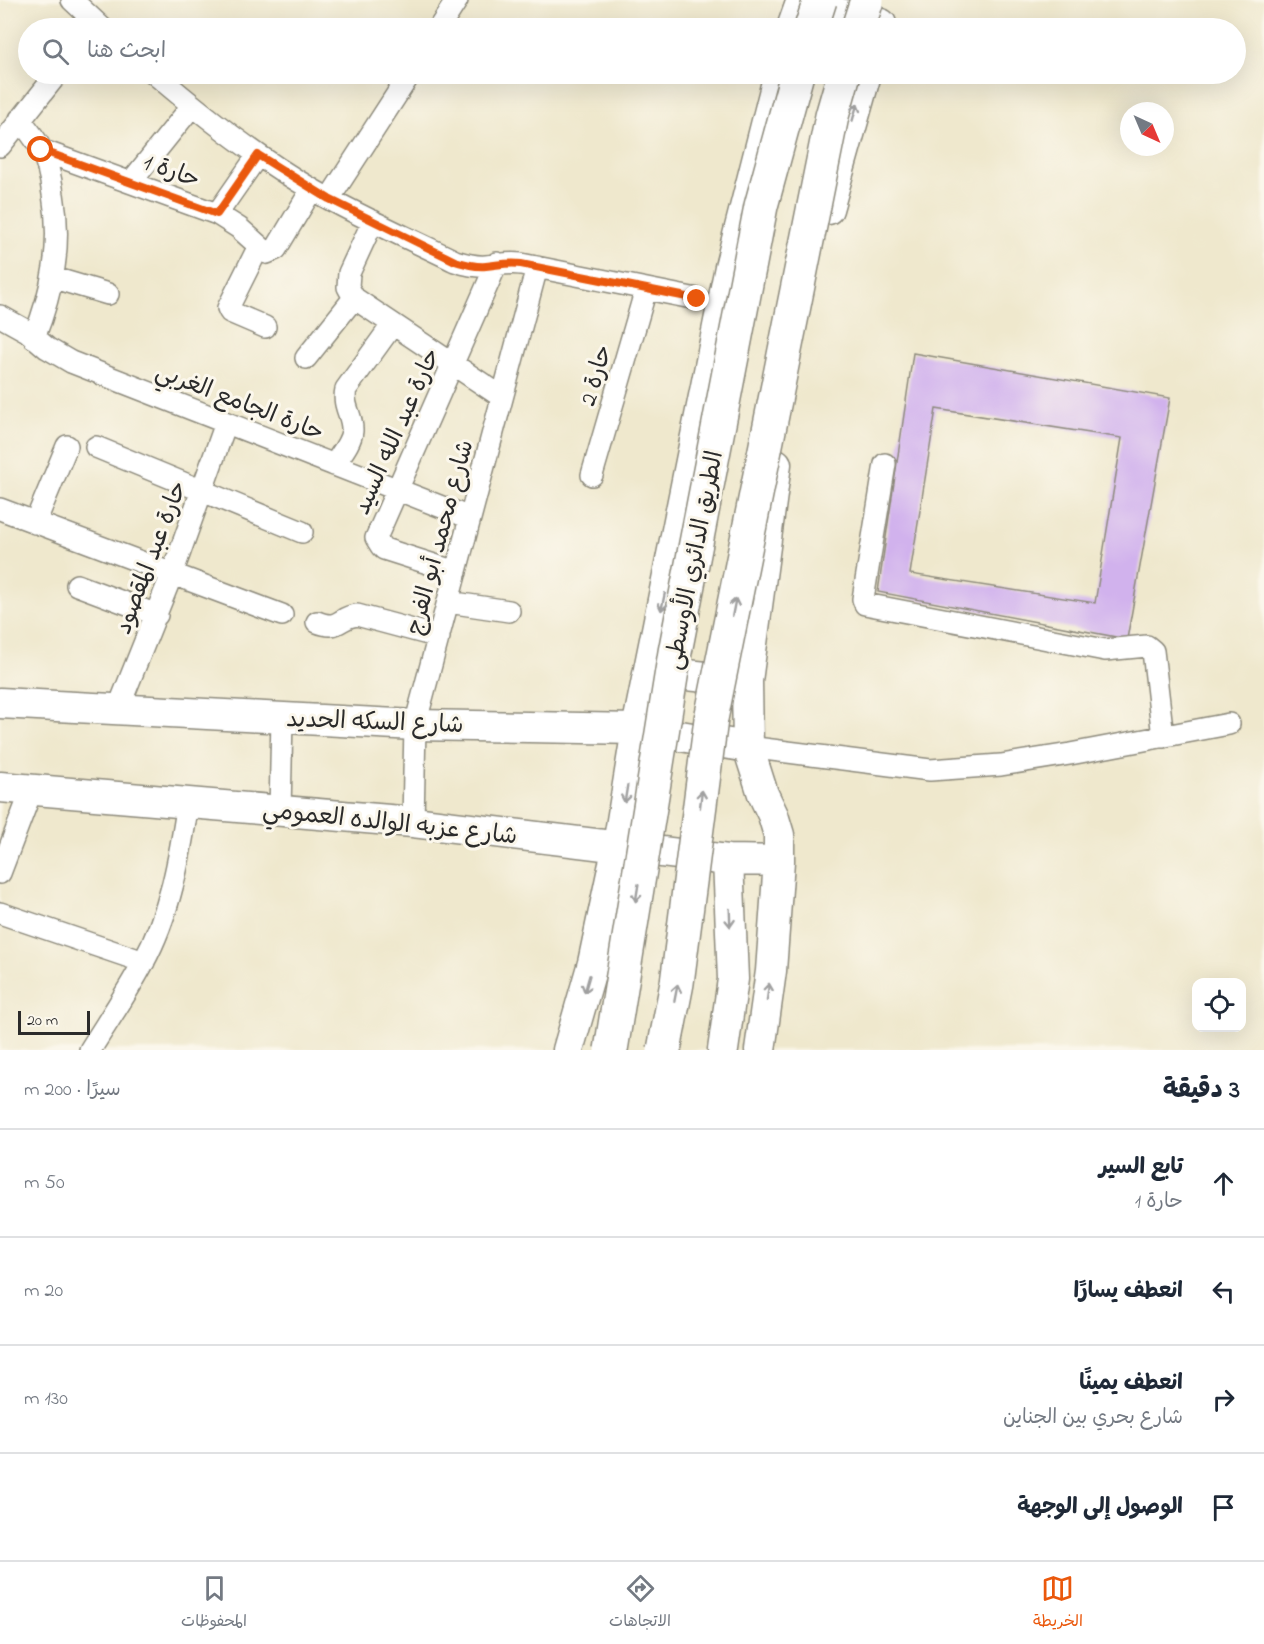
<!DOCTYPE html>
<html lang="ar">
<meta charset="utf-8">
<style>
:root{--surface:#fff;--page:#f2f2f3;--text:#1f2937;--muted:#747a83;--line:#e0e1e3;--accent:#ea580c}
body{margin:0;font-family:"Indie Flower","Playpen Sans Arabic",sans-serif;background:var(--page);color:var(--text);direction:rtl}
.controls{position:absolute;right:18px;bottom:18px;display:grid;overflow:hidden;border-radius:12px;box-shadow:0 6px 24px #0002}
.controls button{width:54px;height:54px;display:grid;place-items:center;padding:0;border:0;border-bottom:2px solid var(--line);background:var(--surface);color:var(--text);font:30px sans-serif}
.compass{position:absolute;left:1120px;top:102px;width:54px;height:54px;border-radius:50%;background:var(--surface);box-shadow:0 6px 24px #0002;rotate:136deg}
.scale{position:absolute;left:18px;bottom:15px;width:72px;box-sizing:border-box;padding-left:6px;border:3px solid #2b2b2b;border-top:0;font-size:16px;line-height:21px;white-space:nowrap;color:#2b2b2b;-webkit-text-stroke:4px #fbf7ec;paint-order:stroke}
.stop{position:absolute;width:18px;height:18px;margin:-14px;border:4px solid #ea580c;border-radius:50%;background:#fff}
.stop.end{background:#ea580c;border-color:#fff;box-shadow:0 2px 6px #0008}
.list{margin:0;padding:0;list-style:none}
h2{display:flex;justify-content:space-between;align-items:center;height:78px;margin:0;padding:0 24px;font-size:26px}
h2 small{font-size:20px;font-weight:400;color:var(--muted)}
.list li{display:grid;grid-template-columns:39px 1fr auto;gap:18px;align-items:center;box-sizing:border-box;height:108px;padding:0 24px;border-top:2px solid var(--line)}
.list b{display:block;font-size:22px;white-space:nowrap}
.list p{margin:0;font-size:20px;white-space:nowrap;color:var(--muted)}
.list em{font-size:20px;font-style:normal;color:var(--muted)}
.icon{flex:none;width:33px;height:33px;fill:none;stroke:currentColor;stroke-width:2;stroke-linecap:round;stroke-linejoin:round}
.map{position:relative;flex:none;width:1264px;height:1050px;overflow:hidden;direction:ltr}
.search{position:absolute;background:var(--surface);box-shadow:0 6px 24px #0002;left:18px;right:18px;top:18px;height:66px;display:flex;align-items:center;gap:15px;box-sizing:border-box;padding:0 21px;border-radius:33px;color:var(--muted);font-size:22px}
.sheet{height:510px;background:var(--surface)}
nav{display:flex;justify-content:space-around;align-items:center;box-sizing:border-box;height:84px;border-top:2px solid var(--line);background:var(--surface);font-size:16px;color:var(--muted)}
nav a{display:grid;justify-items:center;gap:3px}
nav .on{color:var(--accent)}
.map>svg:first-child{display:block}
</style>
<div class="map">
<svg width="1264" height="1050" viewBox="0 0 1264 1050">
<rect width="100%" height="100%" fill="#fbf7ec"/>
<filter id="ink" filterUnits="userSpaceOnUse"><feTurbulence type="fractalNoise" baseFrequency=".0167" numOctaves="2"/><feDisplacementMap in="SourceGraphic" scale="12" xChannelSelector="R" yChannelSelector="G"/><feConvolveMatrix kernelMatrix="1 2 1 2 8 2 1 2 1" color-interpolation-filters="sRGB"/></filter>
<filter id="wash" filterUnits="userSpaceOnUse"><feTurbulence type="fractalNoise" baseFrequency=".008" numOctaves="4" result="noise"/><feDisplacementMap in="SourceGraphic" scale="24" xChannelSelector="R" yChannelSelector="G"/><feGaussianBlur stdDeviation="1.35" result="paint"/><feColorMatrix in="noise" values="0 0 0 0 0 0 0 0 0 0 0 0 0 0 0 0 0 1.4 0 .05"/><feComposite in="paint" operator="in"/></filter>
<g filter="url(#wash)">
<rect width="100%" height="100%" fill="#efe8cd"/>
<g id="blocks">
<!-- building -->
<path fill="#d1b2ed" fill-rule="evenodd" d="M913,353L1170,398L1127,639L878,592ZM936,409L1122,438L1095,603L910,574Z"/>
</g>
</g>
<g filter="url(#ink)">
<use href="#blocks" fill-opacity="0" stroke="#8d8a7c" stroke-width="1.5"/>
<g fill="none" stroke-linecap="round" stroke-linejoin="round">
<!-- street casing -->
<g stroke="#8d8a7c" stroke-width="24">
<path id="street" d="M72,0L102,28
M439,28L457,0
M155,74C204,116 256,157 313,190C358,216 408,238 455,261C465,264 475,267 486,266C498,265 508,262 521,264L697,299
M20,119C27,129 36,139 41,149C48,163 51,180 53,194C62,245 53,290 34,338
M0,146L57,74
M41,150L217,214L239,228L267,253L276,249L312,189
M131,182L192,106
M329,199L410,74
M217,214L258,155
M373,221L349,273L348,287L354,298L502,397
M259,246L228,308L230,312L265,327
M54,278L108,294
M0,316L27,331L47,348L71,362L470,518
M306,358L354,298
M96,447L302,532
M885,464L863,599L865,604L1105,650L1147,646L1153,651L1163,737
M334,465C340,455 351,443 352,431C353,415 342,407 346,389L393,324
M592,475L646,289
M0,509L282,615
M35,523L67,446
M456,572L384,549L381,546L376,538L497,263
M77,585L157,615
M448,602L509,611
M317,622C340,631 338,617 357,615L439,637
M118,709L172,574L226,423
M748,747L930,770L1001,765L1070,754L1229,724
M280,811L282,718
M413,822L415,725L537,267
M0,873L32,789
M0,913L144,962
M90,1050C108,1021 127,993 143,963C170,914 180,857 188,802"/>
</g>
<!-- secondary casing -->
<g stroke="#8d8a7c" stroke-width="33">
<path id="secondary" d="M801,4L881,24
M792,28L802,0
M828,209L866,74
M649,671L744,681
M0,703L415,725L637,729L748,747
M0,787L413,822L728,860L779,861
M568,1050L593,963L618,845L637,729L730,267L779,74
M723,1050L733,979L728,860
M760,1050L771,971L779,861V835L773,815L763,794L748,747L747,681L776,464"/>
</g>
<!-- street -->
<use href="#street" stroke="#fff" stroke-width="21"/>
<!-- secondary -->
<use href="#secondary" stroke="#fff" stroke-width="30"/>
<!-- highway-bridge casing -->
<g stroke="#8d8a7c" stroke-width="36" stroke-linecap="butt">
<path id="highway-bridge" d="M811,28L820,0
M858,28L867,0
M611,1050L675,652L761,206L797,74
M664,1050L677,983L711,719L832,116L844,74"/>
</g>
<!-- highway-bridge -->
<use href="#highway-bridge" stroke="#fff" stroke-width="33"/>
</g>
<!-- one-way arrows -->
<defs><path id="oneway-shaft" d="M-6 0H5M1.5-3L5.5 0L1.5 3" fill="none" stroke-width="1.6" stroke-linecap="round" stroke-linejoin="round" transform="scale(1.5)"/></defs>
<g stroke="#a0a0a0">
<use href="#oneway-shaft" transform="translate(855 112) rotate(-74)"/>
<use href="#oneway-shaft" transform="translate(663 602) rotate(102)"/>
<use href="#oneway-shaft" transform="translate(734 607) rotate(-79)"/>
<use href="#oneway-shaft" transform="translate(626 794) rotate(99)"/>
<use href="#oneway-shaft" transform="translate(701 799) rotate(-83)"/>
<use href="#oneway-shaft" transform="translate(637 893) rotate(99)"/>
<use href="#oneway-shaft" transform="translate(730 918) rotate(88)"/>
<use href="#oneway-shaft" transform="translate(587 984) rotate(106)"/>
<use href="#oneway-shaft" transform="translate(768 992) rotate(-83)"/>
<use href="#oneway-shaft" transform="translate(676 993) rotate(-79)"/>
</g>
</g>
<g fill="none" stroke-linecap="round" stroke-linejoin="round" filter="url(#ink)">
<!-- route -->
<path stroke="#ea580c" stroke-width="8" d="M41,150L217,214L258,155L329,199L455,261C465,264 475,267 486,266C498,265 508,262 521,264L697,299"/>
</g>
<g text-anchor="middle" stroke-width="6" stroke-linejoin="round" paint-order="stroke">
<!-- street labels -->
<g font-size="24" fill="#2b2b2b" stroke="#fbf7ec">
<text transform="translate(172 170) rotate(20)" y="8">حارة 1</text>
<text transform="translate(595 375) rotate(-74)" y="8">حارة 2</text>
<text transform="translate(240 401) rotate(21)" y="8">حارة الجامع الغربي</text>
<text transform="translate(396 431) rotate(-66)" y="8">حارة عبد الله السيد</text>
<text transform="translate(439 537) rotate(-75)" y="8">شارع محمد أبو الفرج</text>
<text transform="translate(150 557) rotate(-69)" y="8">حارة عبد المقصود</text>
<text transform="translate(693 560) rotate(-79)" y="8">الطريق الدائري الأوسطى</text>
<text transform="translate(375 721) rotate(2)" y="8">شارع السكه الحديد</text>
<text transform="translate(390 822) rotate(6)" y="8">شارع عزبه الوالده العمومي</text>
</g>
</g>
</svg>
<div class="controls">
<button><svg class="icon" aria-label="locate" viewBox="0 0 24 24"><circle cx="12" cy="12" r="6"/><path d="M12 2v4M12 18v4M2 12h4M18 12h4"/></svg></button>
</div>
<svg class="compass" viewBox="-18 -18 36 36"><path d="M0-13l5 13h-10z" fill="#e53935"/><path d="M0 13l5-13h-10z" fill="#747a83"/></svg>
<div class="scale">20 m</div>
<div class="stop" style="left:41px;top:150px"></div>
<div class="stop end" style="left:697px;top:299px"></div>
<div class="search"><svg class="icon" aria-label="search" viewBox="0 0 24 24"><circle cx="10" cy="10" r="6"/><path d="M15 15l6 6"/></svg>ابحث هنا</div>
</div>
<section class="sheet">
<h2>3 دقيقة<small>سيرًا · 200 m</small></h2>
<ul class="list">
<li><svg class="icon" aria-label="ahead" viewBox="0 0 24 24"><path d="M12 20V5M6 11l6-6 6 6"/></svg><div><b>تابع السير</b><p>حارة 1</p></div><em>50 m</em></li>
<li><svg class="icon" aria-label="left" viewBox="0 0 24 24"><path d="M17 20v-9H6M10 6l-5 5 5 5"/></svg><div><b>انعطف يسارًا</b></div><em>20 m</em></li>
<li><svg class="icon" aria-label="right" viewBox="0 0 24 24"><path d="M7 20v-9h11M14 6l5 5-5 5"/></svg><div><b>انعطف يمينًا</b><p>شارع بحري بين الجناين</p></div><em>130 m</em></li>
<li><svg class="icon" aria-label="arrive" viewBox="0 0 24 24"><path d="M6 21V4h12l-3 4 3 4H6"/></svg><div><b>الوصول إلى الوجهة</b></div></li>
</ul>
</section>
<nav>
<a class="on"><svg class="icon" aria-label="map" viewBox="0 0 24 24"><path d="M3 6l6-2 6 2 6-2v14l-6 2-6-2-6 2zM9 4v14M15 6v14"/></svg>الخريطة</a>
<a><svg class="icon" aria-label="directions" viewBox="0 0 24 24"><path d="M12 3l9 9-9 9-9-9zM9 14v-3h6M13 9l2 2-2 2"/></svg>الاتجاهات</a>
<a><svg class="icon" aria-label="saved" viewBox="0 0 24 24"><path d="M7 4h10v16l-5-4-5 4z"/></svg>المحفوظات</a>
</nav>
